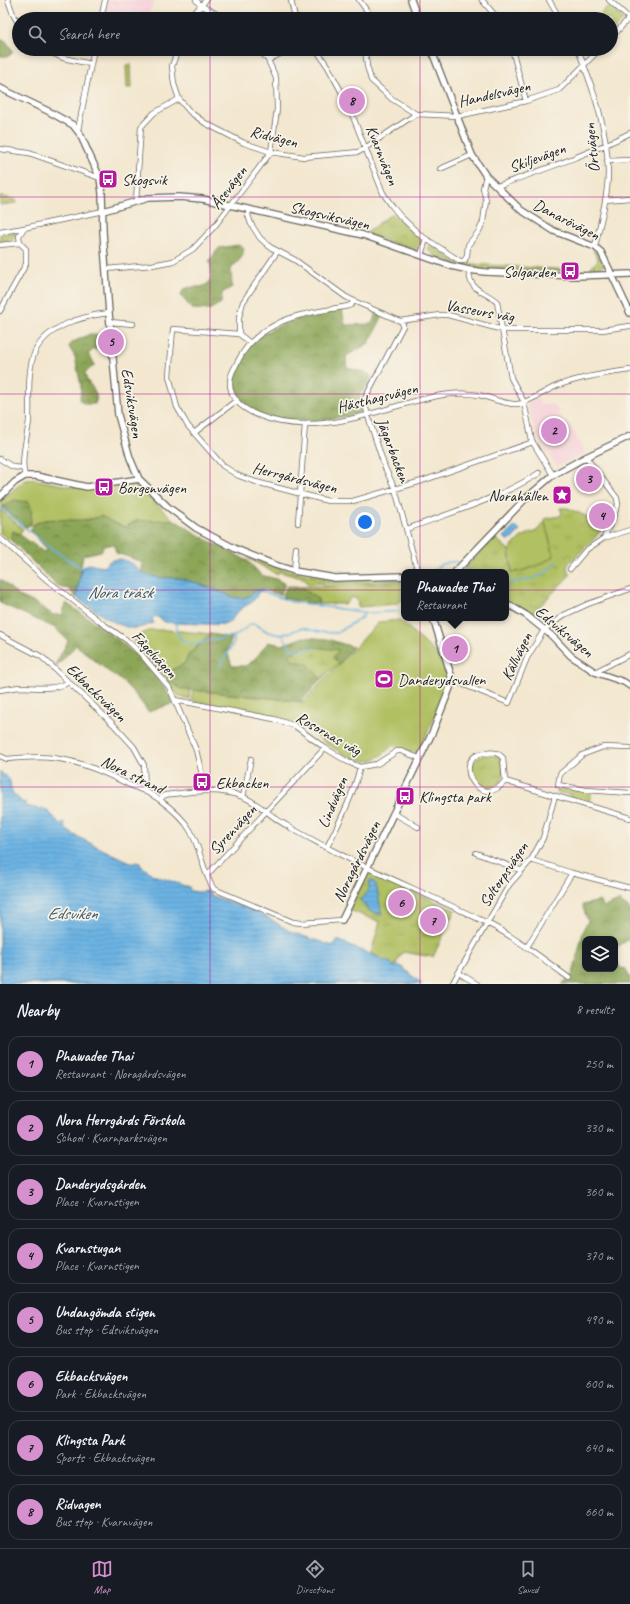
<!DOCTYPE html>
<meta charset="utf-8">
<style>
:root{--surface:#171b24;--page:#242831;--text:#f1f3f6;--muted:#9ea1a6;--line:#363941;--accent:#d690ce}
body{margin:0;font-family:Caveat,sans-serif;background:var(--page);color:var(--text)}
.controls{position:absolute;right:12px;bottom:12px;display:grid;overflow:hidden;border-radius:8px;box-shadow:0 2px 6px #0003}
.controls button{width:36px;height:36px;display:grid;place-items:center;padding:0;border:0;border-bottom:1px solid var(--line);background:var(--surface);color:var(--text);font:20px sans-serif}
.you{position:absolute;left:365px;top:522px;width:14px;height:14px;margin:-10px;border:3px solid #fff;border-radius:50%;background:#1a73e8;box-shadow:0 0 0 6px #1a73e833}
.badge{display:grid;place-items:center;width:26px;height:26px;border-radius:50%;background:var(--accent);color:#111;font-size:13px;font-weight:700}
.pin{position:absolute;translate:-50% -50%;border:2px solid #fff;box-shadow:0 1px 4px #0006}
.popup{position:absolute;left:401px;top:569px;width:108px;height:52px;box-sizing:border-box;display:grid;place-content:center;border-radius:8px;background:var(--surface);filter:drop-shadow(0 1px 3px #0005);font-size:13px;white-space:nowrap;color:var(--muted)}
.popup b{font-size:15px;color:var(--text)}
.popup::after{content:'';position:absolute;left:50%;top:100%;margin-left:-8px;border:8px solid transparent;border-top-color:var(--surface)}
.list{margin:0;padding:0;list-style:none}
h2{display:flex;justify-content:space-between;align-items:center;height:52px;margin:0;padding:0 16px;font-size:17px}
h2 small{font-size:13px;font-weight:400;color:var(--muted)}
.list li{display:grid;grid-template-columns:26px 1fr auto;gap:12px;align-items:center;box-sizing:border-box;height:56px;margin:0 8px 8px;padding:0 8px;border:1px solid var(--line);border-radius:12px}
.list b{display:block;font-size:15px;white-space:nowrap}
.list p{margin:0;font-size:13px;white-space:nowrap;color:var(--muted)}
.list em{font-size:13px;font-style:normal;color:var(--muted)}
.icon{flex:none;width:22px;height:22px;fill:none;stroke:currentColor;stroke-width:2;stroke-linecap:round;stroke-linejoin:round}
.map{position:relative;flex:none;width:630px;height:984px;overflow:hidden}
.search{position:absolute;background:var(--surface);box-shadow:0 2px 6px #0003;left:12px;right:12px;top:12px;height:44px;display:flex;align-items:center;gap:10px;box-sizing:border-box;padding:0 14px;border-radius:22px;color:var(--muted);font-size:15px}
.sheet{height:564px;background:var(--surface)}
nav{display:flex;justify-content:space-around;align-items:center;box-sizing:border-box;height:56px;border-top:1px solid var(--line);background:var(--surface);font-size:11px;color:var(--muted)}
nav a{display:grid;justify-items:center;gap:2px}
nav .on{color:var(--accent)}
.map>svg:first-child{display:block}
</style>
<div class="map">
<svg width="630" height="984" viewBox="0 0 630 984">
<defs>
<pattern id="forest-crowns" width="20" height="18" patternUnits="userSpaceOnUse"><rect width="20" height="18" fill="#8ca658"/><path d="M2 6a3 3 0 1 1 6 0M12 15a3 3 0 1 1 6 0" fill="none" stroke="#728648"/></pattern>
<pattern id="wetland-marsh" width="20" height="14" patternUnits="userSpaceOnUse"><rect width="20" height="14" fill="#b1c062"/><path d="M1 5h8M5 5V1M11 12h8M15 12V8" fill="none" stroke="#98a454"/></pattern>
<pattern id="park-tufts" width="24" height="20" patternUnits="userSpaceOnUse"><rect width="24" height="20" fill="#b1c062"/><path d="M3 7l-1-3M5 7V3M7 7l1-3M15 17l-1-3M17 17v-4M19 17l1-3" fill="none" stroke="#98a454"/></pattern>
<pattern id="water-rules" width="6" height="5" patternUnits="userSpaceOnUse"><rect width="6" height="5" fill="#6cb3e3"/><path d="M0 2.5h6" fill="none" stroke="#5d99c2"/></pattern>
</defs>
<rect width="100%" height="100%" fill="#f7f3e8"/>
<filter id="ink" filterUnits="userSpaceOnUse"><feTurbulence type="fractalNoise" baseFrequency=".025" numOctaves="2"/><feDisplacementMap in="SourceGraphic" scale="8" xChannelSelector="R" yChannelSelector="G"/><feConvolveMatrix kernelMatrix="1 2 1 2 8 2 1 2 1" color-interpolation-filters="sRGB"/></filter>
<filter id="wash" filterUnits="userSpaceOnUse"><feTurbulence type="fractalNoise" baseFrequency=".012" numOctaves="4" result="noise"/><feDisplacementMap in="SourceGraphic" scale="16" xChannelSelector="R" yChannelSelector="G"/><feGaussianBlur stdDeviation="0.9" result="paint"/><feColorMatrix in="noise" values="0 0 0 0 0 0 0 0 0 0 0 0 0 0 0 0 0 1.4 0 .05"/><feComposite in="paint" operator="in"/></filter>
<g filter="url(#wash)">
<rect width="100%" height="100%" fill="#f3e7cf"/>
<!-- built -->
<path fill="#f6cfd7" d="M107,0H155L147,19H103Z
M537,398L540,404L555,405L563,422L570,424L585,453L557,467L537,438L527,403Z"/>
<!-- grass -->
<path fill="#b1c062" stroke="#666e3f" d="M0,196L16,200L17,203L0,205Z
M429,245L432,246L456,262L460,263L469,260L471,264L588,271L598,260L593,250L598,253L605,265L600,267L601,272L479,269C466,266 433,261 428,248Z
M31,479L79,488L94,489L124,484L135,485L174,520L136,521L125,527L112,522L101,516C95,518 89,520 82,520C65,522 47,515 33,525H30L31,521L7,505L2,507L0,501L24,481Z
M0,509L23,529L19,534L13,531L11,536L13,542L0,533Z
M545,522L554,556C541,565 528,570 512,573L509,550L520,538L532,532L534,533Z
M248,558L273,567L334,580L403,578V580L357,583H318L308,585L305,579L280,572L276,574Z
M404,582V599L395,604L358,607L357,599L351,597L346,604H318V599L301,587Z
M400,620L446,663L447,675L448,681L444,697L418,752C410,754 401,748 393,745C385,752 376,762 365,761C345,758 329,745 313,734C309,731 303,726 298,724C264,713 227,708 191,701L193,690L303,702L379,622Z
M151,630H169L211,634L189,654L184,664L172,670L181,689L190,690L189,700C178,697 170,690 166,679L133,640L139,635Z"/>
<!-- forest -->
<path fill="url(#forest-crowns)" stroke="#54613a" d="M0,38L6,41L13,51L9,56H0Z
M238,245L244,248L242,257L231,269L232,287L222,293L221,303L209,310L192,309L181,296C182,292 183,289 186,288C190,287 195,287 200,287C213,285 213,272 209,261L219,248Z
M342,309L345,325L372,324L376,313L383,315L369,343L346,356L347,368L365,372L371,376L368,384L360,394L361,412C334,422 262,428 242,404C239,400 234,389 234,384C233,377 245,350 250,345C259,336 274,327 286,323C302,316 324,314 342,309Z
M90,334L108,335L109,348L94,349L88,354L94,363V366L85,372C85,385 101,389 95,404H85L80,401L81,386L75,357L69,347L71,343Z
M14,500L29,502C32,510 32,517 30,525L25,528L2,507Z
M101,516L112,522L125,527L136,521L174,520L209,541L248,561L261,575L276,579L285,584L280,595L263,589L242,599L236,598L197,583L178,578H160L142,573V563L129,557L116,553L114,544L104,546L101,551L83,555L76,597L69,589L58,587L13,542L11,536L13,531L19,534L45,553L47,549L30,530C41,513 65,522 83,520C89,520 95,518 101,516Z
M0,579L19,596L37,604L53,615H62L66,603C111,633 146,656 174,703L148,712C140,699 123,679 109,672L76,645L56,667L55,665L68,641L55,628L0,603Z
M287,586L301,587L318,599V604L292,600L282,597Z
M211,634L232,638L227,651L232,666H247L259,654L268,642L282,645L304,637L327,639L353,647L339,663L333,658L339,650L304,646L293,660L308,664L321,679L301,701L181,689L167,679L172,670L184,664L189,654Z
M599,901L604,907L619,901L630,909V939L615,948V939H585V969H615V957L621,969L625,968L630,978V984H562L573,974L584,928L588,921L582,905Z"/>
<!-- wetland -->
<path fill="url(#wetland-marsh)" stroke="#666e3f" d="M304,646L339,650L333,658L339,663L321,679L308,664L293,660L289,655Z"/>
<!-- park -->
<path fill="url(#park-tufts)" stroke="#666e3f" d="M609,5L622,17L623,20L611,33V19H595Z
M131,64L132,88H127L126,65Z
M393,213L406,227L420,238L421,243L420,248L416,250L369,235L368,231Z
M19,231L13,239L0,242V234Z
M560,508H568L605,525L595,538L568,564L567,569L571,574L532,614L506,601V572H462V571L494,537L509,550L512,573C528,570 541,565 554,556L544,519L560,516L562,513Z
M484,755H492L500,757C502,763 505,774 502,780C499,787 486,790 479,786C476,783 473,779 471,776C471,764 473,759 484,755Z
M559,787L592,791L588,804L570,797V795L557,792Z
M370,872L455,910L433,957L403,952L394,967L371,953L380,922L349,910L366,874Z"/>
<!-- water -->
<path fill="url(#water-rules)" stroke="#446880" d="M515,526L520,531L509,542L504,537Z
M122,559L133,564L142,573L160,578H178L197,583L236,598C242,599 251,597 254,591L263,589V591L258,592C255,602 249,603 241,609C235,613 233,621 226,624C223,625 169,623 165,622C162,620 158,617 155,616L152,619L154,623C147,625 139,629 132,628C115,626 91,608 76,597L82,568L89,564L103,567L111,560Z
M0,771L3,775H5C14,783 8,785 13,793C15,797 20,798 22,803L26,802V806L39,809L43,808L50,813L60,824L64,822C65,824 64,826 65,828C68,834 124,859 133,864L135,861L140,863V865L153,875L185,886H187L190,887L189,890C195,892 199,893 205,891L209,892L210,895L257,912L270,919L291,932L333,946L336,940L340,941L391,963L394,967L399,965L422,984H0Z
M371,880L376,884L382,915L367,910L365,905L360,900L369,890V881Z"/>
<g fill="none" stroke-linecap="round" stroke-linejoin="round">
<!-- stream -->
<path stroke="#6cb3e3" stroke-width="1.5" d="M0,507L50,548L82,568
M466,568L472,572
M435,570C441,562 450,561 459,562
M532,579L544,574L557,562
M506,582L512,583L530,579
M262,591L292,602L369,613L404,611
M177,624C175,636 182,642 192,645L210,640L235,636L251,624H255L268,632L281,635L302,628L319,632L337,633L362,617L365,612
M283,635L291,649L299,650L314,648
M220,666L234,642V637"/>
</g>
</g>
<g filter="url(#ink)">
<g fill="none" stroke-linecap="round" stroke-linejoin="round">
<!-- minor casing -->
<g stroke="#67635b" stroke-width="6">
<path id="minor" d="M8,0L13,14L19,25
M196,0L200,5L226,19
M291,0L294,14L297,19
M359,0L373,19
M482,0L498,19
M549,0L560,19
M609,0L630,19
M101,19L105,0
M189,19L206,0
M399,19L409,18L417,15
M611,38L630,17
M43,49L63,58L91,64
M178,49L172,66L174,84L179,99L190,112L205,123L244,143L271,152L304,157L359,152L416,114
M316,49L328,67L348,104L383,193L392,206L400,216L420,235L460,261H464L467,256L468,245L479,231L483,222L486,200L483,188L486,176
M365,49L367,66L371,80L392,99L416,114L458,116L526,101L559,90L600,49
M512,49L526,101
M578,49C593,89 608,129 608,172C608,197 600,223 595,247
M268,60L290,49
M78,130L94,49
M0,149L29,153L100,178
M607,161L630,160
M440,169L472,155
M497,186C542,170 587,155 630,133
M605,200L630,198
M136,201L141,127L154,113L179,99
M249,210L248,215L251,224L260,238L270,247L295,260L346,297L356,302L400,321L440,315H448L503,330H602L630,326
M0,232L24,228
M20,243L19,236L24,228L103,211
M0,245L20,243
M421,255L426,239
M106,269L152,265L173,261L193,249L214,227L271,152L277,109L276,78L268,60L259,49
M469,270C469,292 484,290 497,302L511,378L524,402L532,441L553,475
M354,301L351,305L348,306C324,311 296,313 275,325C256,335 245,346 236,365C233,370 230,376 230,382C229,414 280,424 304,424C349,425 386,407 428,398C444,394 463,392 479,395C492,398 505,405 518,404C532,401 546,390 559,385C582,377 606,373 630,370
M0,311L26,264V249L20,243
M402,321L403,326L364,400L368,416L385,468L395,489L418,572
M110,322L133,324
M239,334V317L243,302L277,252
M249,342L239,334L173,329L169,376L177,407L181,414L188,426L223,466L239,476L256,482L328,501H353L422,481L533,442
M194,433L237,400
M0,459L13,467L22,468
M25,476C20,461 27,438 29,421C30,400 27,377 33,357C42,327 82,316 109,313
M298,523L305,424
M407,529C452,512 499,499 539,473
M0,538L47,580L103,624L128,641L141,654L169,687L196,750L206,791
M604,538L630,530
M570,569L586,550L604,538L618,505L617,498L586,457
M294,571L296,548
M0,635L42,657L113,724L134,747L144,765L145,791
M595,672L630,654
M452,680L509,703L527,658L544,630L564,615L588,604L630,589
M0,690C6,689 13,688 19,687C35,687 54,691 69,682
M175,700L274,719L295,726L325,748L348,762L360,767L377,764L397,751H401L419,758
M630,748L603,747L582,755L560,774L558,785L586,790L630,793
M0,756L7,759C22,758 38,756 53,758C80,761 106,773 130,785C140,789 151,793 160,800C171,808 183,818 190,830C201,848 203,875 214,889L293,922L301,923L342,920
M505,781C479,814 449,755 486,753C493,752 498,752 503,758L505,781L630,818
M243,797L251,759
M160,799L165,795C190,792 219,787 243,797C259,803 271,817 286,825C299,833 313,840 326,847C378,875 433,896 485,922C515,937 542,958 569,978
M393,813L418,827
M327,847C340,821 353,796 360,767
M476,853L520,870
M531,860L572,873L630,888
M207,875L325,748
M527,947L572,873
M459,973L477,984
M452,984L509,885L531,860L543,838L555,796"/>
</g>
<!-- tertiary casing -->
<g stroke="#67635b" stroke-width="8">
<path id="tertiary" d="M411,0L418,19
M431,49L472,155L486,176L521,210L554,231L595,247L601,252L630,313
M0,88L48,111L73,125L80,134L100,178L102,193L103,232L109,313L118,415L130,458L139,479L168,507L196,528L236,549L275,565L294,571L335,578L404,576
M103,211L148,198L179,197L203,199L363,235L451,266L469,270L485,272L576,276L630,274
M0,497L15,482L25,476H36L87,487L139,479
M455,572L524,500L553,475L586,457L630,436
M506,603L526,615L552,636L571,656L595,672L624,682L630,686
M342,920L433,731L450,688L451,675L433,618"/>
</g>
<!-- minor -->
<use href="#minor" stroke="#fff" stroke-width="4.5"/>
<!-- tertiary -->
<use href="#tertiary" stroke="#fff" stroke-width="5.5"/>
</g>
</g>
<!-- grid -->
<path fill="none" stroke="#b5179e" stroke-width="1" stroke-opacity="0.55" d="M210,0V19M420,0V19M210,49V984M420,49V984M0,197H630M0,394H630M0,590H630M0,787H630"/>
<!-- icons -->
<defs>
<g id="bus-square" transform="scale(1)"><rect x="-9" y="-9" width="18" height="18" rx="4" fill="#b5179e" stroke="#f7f3e8"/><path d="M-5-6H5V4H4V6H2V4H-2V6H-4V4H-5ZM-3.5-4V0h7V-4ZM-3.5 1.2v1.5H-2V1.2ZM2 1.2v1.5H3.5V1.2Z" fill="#fff"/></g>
<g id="sight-square" transform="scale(1)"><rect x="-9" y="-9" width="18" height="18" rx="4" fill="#b5179e" stroke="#f7f3e8"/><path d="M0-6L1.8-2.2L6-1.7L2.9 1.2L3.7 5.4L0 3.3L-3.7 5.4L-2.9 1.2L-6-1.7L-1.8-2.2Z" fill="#fff"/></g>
<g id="stadium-square" transform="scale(1)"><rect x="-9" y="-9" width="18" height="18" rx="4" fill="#b5179e" stroke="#f7f3e8"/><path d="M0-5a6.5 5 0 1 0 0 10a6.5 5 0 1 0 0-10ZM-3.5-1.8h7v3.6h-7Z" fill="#fff"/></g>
</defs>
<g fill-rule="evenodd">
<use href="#bus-square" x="108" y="179"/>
<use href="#bus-square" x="570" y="271"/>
<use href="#bus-square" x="104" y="487"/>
<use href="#sight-square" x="562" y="495"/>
<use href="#stadium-square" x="384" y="679"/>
<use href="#bus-square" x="202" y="782"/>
<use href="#bus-square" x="405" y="796"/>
</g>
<g text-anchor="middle" stroke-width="3.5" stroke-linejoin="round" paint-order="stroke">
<!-- street labels -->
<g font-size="16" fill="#1c1c1c" stroke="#f7f3e8">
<text transform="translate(494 93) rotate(-13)" y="6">Handelsvägen</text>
<text transform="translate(274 136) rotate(14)" y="6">Ridvägen</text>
<text transform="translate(591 148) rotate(-96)" y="6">Örtvägen</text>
<text transform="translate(383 155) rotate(68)" y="6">Kvarnvägen</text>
<text transform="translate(537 157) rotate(-20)" y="6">Skiljevägen</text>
<text transform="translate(228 187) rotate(-53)" y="6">Åsevägen</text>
<text transform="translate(330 215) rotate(13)" y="6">Skogsviksvägen</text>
<text transform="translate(567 219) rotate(27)" y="6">Danarövägen</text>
<text transform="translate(480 310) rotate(10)" y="6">Vasseurs väg</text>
<text transform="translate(377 397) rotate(-14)" y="6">Hästhagsvägen</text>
<text transform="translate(133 403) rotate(81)" y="6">Edsviksvägen</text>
<text transform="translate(394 450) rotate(69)" y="6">Jägarbacken</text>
<text transform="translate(295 477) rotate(14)" y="6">Herrgårdsvägen</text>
<text transform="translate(565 631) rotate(40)" y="6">Edsviksvägen</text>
<text transform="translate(155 654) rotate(47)" y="6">Fågelvägen</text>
<text transform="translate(516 656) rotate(-64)" y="6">Källvägen</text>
<text transform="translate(97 692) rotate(44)" y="6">Ekbacksvägen</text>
<text transform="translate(329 733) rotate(30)" y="6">Rosornas väg</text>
<text transform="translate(133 774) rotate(26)" y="6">Nora strand</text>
<text transform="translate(332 802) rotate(-67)" y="6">Lindvägen</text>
<text transform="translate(232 829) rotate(-47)" y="6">Syrenvägen</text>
<text transform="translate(356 861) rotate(-64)" y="6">Noragårdsvägen</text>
<text transform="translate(503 874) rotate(-56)" y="6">Soltorpsvägen</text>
</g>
<!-- poi labels -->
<g font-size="16" fill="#1c1c1c" stroke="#f7f3e8" text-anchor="start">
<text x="122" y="185">Skogsvik</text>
<text x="556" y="277" text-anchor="end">Solgarden</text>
<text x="118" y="493">Borgenvägen</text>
<text x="548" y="501" text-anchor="end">Norahällen</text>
<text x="398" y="685">Danderydsvallen</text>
<text x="216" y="788">Ekbacken</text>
<text x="419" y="802">Klingsta park</text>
</g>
<!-- water labels -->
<g font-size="17" font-style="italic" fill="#3c586c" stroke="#f7f3e8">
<text x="120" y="598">Nora träsk</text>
<text x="72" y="919">Edsviken</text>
</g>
</g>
</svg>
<div class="controls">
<button><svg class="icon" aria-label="layers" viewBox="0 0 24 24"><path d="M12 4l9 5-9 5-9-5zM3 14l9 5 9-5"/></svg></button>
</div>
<div class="you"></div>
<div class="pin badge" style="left:455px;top:649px">1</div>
<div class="popup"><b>Phawadee Thai</b>Restaurant</div>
<div class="pin badge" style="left:554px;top:431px">2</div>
<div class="pin badge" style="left:589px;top:479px">3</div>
<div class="pin badge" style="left:602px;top:516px">4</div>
<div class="pin badge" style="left:111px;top:342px">5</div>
<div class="pin badge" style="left:401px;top:903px">6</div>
<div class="pin badge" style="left:433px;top:921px">7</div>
<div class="pin badge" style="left:352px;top:101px">8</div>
<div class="search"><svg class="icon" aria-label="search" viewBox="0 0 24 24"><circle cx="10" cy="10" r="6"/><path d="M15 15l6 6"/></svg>Search here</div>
</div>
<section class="sheet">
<h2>Nearby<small>8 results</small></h2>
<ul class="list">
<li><span class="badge">1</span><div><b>Phawadee Thai</b><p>Restaurant · Noragårdsvägen</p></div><em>250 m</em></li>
<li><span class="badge">2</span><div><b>Nora Herrgårds Förskola</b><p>School · Kvarnparksvägen</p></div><em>330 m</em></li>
<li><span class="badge">3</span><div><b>Danderydsgården</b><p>Place · Kvarnstigen</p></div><em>360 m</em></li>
<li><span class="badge">4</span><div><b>Kvarnstugan</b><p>Place · Kvarnstigen</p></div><em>370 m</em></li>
<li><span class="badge">5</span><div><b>Undangömda stigen</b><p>Bus stop · Edsviksvägen</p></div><em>490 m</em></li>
<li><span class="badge">6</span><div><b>Ekbacksvägen</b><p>Park · Ekbacksvägen</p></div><em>600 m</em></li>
<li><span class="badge">7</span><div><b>Klingsta Park</b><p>Sports · Ekbacksvägen</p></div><em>640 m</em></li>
<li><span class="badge">8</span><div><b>Ridvagen</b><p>Bus stop · Kvarnvägen</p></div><em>660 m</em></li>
</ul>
</section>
<nav>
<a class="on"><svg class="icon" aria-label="map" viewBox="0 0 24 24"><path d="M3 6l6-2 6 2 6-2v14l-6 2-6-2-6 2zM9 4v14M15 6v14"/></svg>Map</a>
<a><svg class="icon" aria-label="directions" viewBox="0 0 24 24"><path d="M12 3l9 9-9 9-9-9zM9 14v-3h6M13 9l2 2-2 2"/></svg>Directions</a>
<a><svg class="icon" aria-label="saved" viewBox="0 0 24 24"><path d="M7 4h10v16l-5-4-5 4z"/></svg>Saved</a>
</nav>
